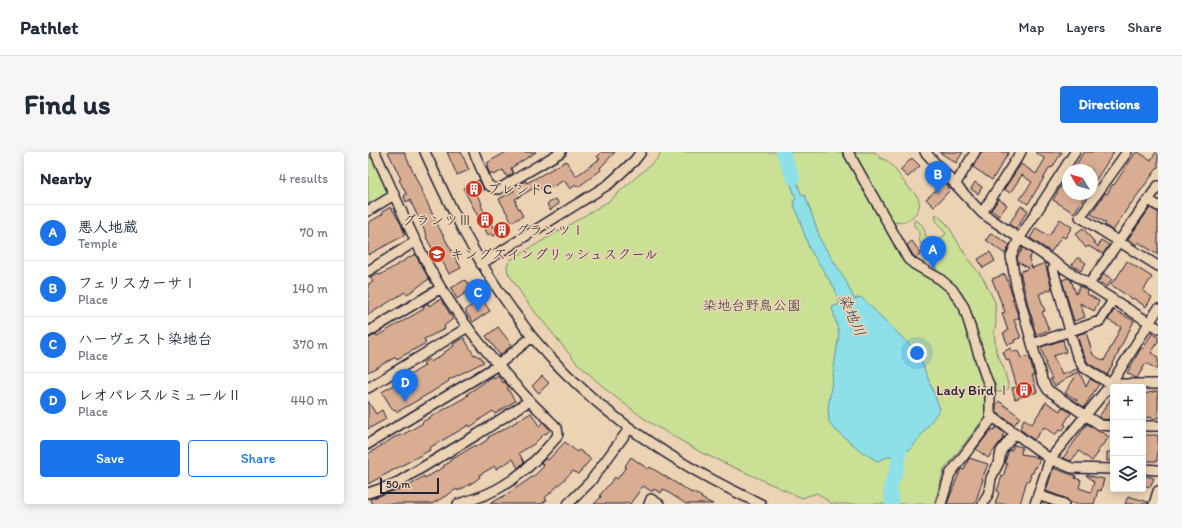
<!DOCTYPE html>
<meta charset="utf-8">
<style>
:root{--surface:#fff;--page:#f6f6f7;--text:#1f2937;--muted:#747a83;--line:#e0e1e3;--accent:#1a73e8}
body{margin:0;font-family:Itim,"Klee One",sans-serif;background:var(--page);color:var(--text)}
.controls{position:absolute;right:12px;bottom:12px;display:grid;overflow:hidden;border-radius:4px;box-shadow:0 2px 10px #0003}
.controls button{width:36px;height:36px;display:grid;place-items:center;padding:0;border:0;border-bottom:1px solid var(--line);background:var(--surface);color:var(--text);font:20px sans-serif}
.compass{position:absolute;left:694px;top:12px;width:36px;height:36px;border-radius:50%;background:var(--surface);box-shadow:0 2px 10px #0003;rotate:308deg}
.scale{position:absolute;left:12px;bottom:10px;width:59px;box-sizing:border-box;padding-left:4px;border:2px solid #22223b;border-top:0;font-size:11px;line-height:14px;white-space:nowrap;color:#22223b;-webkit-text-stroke:3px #ecd3b4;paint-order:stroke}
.you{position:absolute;left:549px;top:201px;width:14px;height:14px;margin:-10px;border:3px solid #fff;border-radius:50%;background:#1a73e8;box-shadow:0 0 0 6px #1a73e833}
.badge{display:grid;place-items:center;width:26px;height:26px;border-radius:50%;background:var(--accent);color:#fff;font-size:13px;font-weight:700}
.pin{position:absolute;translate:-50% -33px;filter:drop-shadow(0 1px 2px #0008)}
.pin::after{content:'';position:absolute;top:21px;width:14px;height:12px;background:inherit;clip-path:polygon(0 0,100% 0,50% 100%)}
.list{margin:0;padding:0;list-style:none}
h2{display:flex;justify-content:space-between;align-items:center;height:52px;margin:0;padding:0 16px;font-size:17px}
h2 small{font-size:13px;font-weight:400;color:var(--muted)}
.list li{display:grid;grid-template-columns:26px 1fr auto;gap:12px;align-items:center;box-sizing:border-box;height:56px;padding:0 16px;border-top:1px solid var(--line)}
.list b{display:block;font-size:15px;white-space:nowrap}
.list p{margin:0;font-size:13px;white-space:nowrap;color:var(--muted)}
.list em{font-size:13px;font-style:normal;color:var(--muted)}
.actions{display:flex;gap:8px;padding:12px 16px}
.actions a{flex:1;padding:9px 0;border:1px solid var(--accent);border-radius:4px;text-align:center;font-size:14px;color:var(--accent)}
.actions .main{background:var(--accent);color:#fff}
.icon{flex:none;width:22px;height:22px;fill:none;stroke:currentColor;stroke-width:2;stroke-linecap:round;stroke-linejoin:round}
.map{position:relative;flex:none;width:790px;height:352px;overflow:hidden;border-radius:4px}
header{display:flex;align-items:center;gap:24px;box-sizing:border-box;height:56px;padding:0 20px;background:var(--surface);border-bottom:1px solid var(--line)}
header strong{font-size:19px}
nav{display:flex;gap:22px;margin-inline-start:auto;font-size:14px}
.intro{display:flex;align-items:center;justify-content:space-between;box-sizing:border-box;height:96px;padding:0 24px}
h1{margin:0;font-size:28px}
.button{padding:10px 18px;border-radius:4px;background:var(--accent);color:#fff;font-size:14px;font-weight:700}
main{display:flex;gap:24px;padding:0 24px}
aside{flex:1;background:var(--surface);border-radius:4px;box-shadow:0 2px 10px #0003}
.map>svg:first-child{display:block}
</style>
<header>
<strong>Pathlet</strong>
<nav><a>Map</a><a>Layers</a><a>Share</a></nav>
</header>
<div class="intro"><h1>Find us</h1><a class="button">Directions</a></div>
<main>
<aside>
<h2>Nearby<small>4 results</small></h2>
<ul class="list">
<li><span class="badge">A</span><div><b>悪人地蔵</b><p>Temple</p></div><em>70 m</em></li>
<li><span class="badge">B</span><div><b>フェリスカーサⅠ</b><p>Place</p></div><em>140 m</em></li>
<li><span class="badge">C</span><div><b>ハーヴェスト染地台</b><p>Place</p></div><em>370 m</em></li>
<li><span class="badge">D</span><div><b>レオパレスルミュールⅡ</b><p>Place</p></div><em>440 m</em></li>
</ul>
<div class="actions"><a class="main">Save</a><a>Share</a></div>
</aside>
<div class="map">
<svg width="790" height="352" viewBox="0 0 790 352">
<rect width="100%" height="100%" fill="#ecd3b4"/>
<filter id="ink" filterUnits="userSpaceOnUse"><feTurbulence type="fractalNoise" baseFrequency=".025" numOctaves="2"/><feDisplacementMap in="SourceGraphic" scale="8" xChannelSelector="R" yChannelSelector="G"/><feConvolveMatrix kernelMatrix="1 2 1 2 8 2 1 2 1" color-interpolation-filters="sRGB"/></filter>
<g filter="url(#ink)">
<!-- green -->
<path fill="#cae095" stroke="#768168" d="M293,0H475L534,107L540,113L577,136L588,148L595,163L612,224L619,239L617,265L576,318L566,352H464L449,341L434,346L334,301L281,270L242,241L208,210L159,150L140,121L139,114L142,108L241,49L289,7Z
M483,0H507L512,6C523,8 529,21 536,30C540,35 545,39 549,44C556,55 546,67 535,70C532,71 528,70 525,71L519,65Z
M0,5L5,7L21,38L19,42L0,53Z
M568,62L579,72L600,107L615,126L627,150L628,173L626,179L628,199L636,217L641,236L635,240H629L621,223L609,177L598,149L593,140L571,123L563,106L559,102L551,88V78L546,74V69L548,68C553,71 558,77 557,83L563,90L570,89L578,82L569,70L567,64Z"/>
<!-- water -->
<path fill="#8ee0e8" stroke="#6394a3" d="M421,7L434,44L437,43L453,89L477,127L486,147L493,145L546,197L552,206L572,257L543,297L509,309L493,299L465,276L461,270L460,256L471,182L464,155L472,152L467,137L441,96L425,49L428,47L415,9Z"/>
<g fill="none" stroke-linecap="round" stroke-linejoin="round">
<!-- river -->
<path stroke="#8ee0e8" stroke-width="14" d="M415,0L425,26
M524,352L522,335L529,316L532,299L530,282"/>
</g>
<!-- building -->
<path fill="#d9ad92" stroke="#22223b" d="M20,0H36L69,72L93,116L81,122L76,112L71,105L69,106L58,85L59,84L42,48L38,50L36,44L38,43V41L31,28L33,27Z
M79,0H93L101,18L89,23Z
M138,0H168L143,16L145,21L139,25L135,18L126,23L125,22H122L119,15L121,13L119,11Z
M234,0H247L232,16L233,18L210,35L208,33L202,37L196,28L183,36L182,33L174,38L171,33L147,47L148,49L147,50L155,64L144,70L131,47L146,39L145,35L158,29L159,31L198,9L208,24L232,7L229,5Z
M571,0H595L588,11Z
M613,0H641L624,28L605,15Z
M667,0H694L684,16L683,15L679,18L680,19L660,52L652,47L664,30L654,23L642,41L636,37L653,12L668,22L677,7Z
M716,0H746L724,34V18H705Z
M768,0H770L783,8L788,0H790V15L763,52H762L745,79L737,73L738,71L723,62L737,41L739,42L745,32L746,33Z
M544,6L552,14L540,25L532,18Z
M111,28L116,38L108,42L114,51L113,53L118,64L120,63L126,76L135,71L139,79L133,83L131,81L125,84L123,81L120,83L95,36Z
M696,29L700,31V42H718L706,61L685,48Z
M577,30L581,35L580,36L582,38L566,55L558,47Z
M607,30L614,35L610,42L603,37Z
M188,47L191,52L182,58L179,52Z
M631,47L639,53L631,64L623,58Z
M653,54L660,58L648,77L641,72Z
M23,55L33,72L37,83L0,103V71L15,62L14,60Z
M782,56L790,60V103L770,90L769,93L760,87Z
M692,67L704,75L697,86L694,84L683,100L662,86L668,76L681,84Z
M715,76L730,95L733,88L741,93L735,102L720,94L718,96L707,82Z
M623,81L642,93L637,102L618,88Z
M544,89L553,102L548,106L545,103L539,93Z
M655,96L664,102L661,107L664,116L677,111L684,137L671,142L677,159L674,160L681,178L668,183L665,172H666L661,157L652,120L661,116L650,110L649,106Z
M622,100L627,109L615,116L610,107Z
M47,102L61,127L44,139L39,142L37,140L0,163V132L5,130L2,125L10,121L11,123L14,122Z
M709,106H711L718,111L713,119L704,113Z
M759,109L784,125L775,139L784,145L778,155L765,146L764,147L742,132L748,127Z
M637,122L646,147H644L651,166L646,168L653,186L646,188L647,190L640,193L635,181L640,179L634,161L637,160L624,127Z
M736,122L744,127L739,135L730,129Z
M700,126L703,128L708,142L712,134L720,139L719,142L731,149L726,159L712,151L717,165L706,169L694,128Z
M97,128L103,137L89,147L83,136Z
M73,147L85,167L76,174L77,177L56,187L58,191L29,207L28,205L0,220V187L8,182L9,184L56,157L55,154L60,151L61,154Z
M111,149L113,150L115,149L122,159L105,170L98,160V157Z
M746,158L766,169L750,200H751L739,223L720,211L714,199L709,183L718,180L725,203L736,209L753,175L740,168Z
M130,175L144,193L132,203L118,184Z
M784,181L790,185V190L783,201L790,205V218L778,211L769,226H768L759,221L773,196L775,197Z
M96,186L106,203L108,202L110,205L112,204L116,210L80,228L81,229L62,241L29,260L27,257L25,258L14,240L55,215L57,213L55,211L61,207L63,210L75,202V201L86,194L85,192Z
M695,188L698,200L685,204L694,223L709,217L711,219L687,234L682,227H684L677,212L678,211L673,195Z
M643,196L644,200L650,199L653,206L661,204L666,223H664L669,240L647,247L644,236L649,235L641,208L639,209L635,200Z
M711,219L718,235L722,227L731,232L716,255L708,250L709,248L697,241Z
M130,223L135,231L137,230L141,235L139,236L147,249L127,262L125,259L111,268V269L102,275L101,273L61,296L62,298L0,332V302L27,285L36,282L55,271L54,270L96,246L100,243L99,242L118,229V228L125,224L126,226Z
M174,224L181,231L171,241L164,234Z
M790,239V266L784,267V265L775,266V242Z
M745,243V260L740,268L734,267L731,265Z
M0,249L8,262L14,258L18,267L0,277Z
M631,249L652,265L646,273L628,260V253Z
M678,250L692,259L694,255L703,261L696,272L698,273L694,279L691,278L687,283L676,275L666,288L652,277L656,267L664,272Z
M163,261L171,274L175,270L182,278L178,282L177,281L166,292L151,301L156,310L150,316L145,307L128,317L127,314L111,323L112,325L107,329L90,339L89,337L64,352H4L2,347L31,337L37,334L38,336L56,324L57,326L76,315L75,314L82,310L81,309L93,302L107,293L108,295L119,288V287L121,286L120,285L131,279V280Z
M719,272L733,281L734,280L741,285L729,300H731L724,309L711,299L703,309L695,306Z
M628,275L637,281L634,284L636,285L620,306L608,297L624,277L626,278Z
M776,283H790L789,309H777Z
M197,290L209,300L211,298L223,307L210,322L205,319L177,346L179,348L173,352H122L144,339L167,323L176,314L173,311L178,306L180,308Z
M646,293L654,295L653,302L665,304L672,307L668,316L667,315L665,321H663L661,329L659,328L652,352H627L631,340L629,339L634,324L635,325L639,312L637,311V310L641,298L643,299Z
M739,300H745V309H739Z
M263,305L280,317L282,315L324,341V340L334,345L333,346L345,352H318L295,337L293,341L286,337L285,339H283L275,334L262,352L258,350L257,352H226L233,345L232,343L247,325L249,327L258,315L257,314Z
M601,306L620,312L614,327H615L607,352H579L592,319L593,317L596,318Z
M685,316L708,324L707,326L713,328L711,336L723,340L726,330L718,323L736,327L733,339L730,338L726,352H707L702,350L697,346L678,339Z
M775,323L786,326L782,335L775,333Z
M760,344L780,350V352H757Z"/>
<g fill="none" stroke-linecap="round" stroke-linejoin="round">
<!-- minor casing -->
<g stroke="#22223b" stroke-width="12">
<path id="minor" d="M7,0C28,46 47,93 73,136C98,176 129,214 161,248C170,258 180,266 189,276L190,282L188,286C168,309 147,330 119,342C110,346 99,349 90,352
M57,0C82,55 109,110 145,159C152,168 158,177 165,186C229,261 304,311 393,352
M106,0L120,33L128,37H131L193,0
M480,0L540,107L546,112L572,127L584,137L596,155L617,223L622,235V263L625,265
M557,0L614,61L689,112L790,176
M707,0L651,87L643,104L648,133L674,228L680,238L732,273L745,274
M759,0L712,65L790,114
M587,33L607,0
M781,48L790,54
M0,59L26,43
M614,61L653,0
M113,112L241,32L266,9L273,0
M689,112L685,117L708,201L715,215L729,224L743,232H790
M0,119L48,89
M721,132L790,34
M0,180L73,136
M664,192L732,169L745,148
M0,236L100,175
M775,274H790
M0,292L130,213L164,185
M775,317L790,318
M0,341L27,332L110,282L161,249
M670,343L696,352
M200,352L222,330L261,277
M281,352L283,347L291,352
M573,352L582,322L625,265L682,307L704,316L745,317
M615,352L621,340L623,326L631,310L633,299L647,281
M667,352L682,307L743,232L790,157
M786,352L790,339"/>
</g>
<!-- minor -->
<use href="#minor" stroke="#ecd3b4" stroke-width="9"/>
</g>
</g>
<!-- icons -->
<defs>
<g id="building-disc" transform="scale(0.9)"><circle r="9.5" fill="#c8321e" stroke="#ecd3b4"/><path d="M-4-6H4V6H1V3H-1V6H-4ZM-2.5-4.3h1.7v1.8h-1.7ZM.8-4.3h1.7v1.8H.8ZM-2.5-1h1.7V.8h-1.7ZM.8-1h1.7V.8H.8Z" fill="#fff"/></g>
<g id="school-disc" transform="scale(0.9)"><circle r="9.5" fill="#c8321e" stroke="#ecd3b4"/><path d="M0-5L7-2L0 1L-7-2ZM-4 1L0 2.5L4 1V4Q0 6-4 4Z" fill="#fff"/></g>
</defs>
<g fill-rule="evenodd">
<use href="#building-disc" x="106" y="37"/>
<use href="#building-disc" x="117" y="68"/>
<use href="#building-disc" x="134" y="78"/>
<use href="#school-disc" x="69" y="102"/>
<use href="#building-disc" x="656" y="238"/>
</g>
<g text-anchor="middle" stroke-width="3.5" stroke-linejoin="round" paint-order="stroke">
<!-- poi labels -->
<g font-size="14" fill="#22223b" stroke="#ecd3b4" text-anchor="start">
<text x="119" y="42">プレシドC</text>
<text x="104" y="73" text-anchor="end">グランツⅢ</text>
<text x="147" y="83">グランツⅠ</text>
<text x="82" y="107">キングズイングリッシュスクール</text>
<text x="643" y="243" text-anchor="end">Lady Bird Ⅰ</text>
</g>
<!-- park labels -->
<g font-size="14" fill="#3b3e48" stroke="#ecd3b4">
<text x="384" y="158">染地台野鳥公園</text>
</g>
<!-- water labels -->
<g font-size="15" font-style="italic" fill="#323e55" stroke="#ecd3b4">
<text transform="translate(484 163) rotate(66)" y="5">染地川</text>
</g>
</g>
</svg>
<div class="controls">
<button>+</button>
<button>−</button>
<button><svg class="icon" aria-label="layers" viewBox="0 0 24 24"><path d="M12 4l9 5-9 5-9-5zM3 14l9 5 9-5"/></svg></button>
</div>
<svg class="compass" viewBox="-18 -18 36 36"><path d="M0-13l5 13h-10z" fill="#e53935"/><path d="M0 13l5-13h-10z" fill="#747a83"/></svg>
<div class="scale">50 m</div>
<div class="you"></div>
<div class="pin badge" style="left:565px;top:117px">A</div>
<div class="pin badge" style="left:570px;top:42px">B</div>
<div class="pin badge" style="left:110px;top:160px">C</div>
<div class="pin badge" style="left:37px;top:250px">D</div>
</div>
</main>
